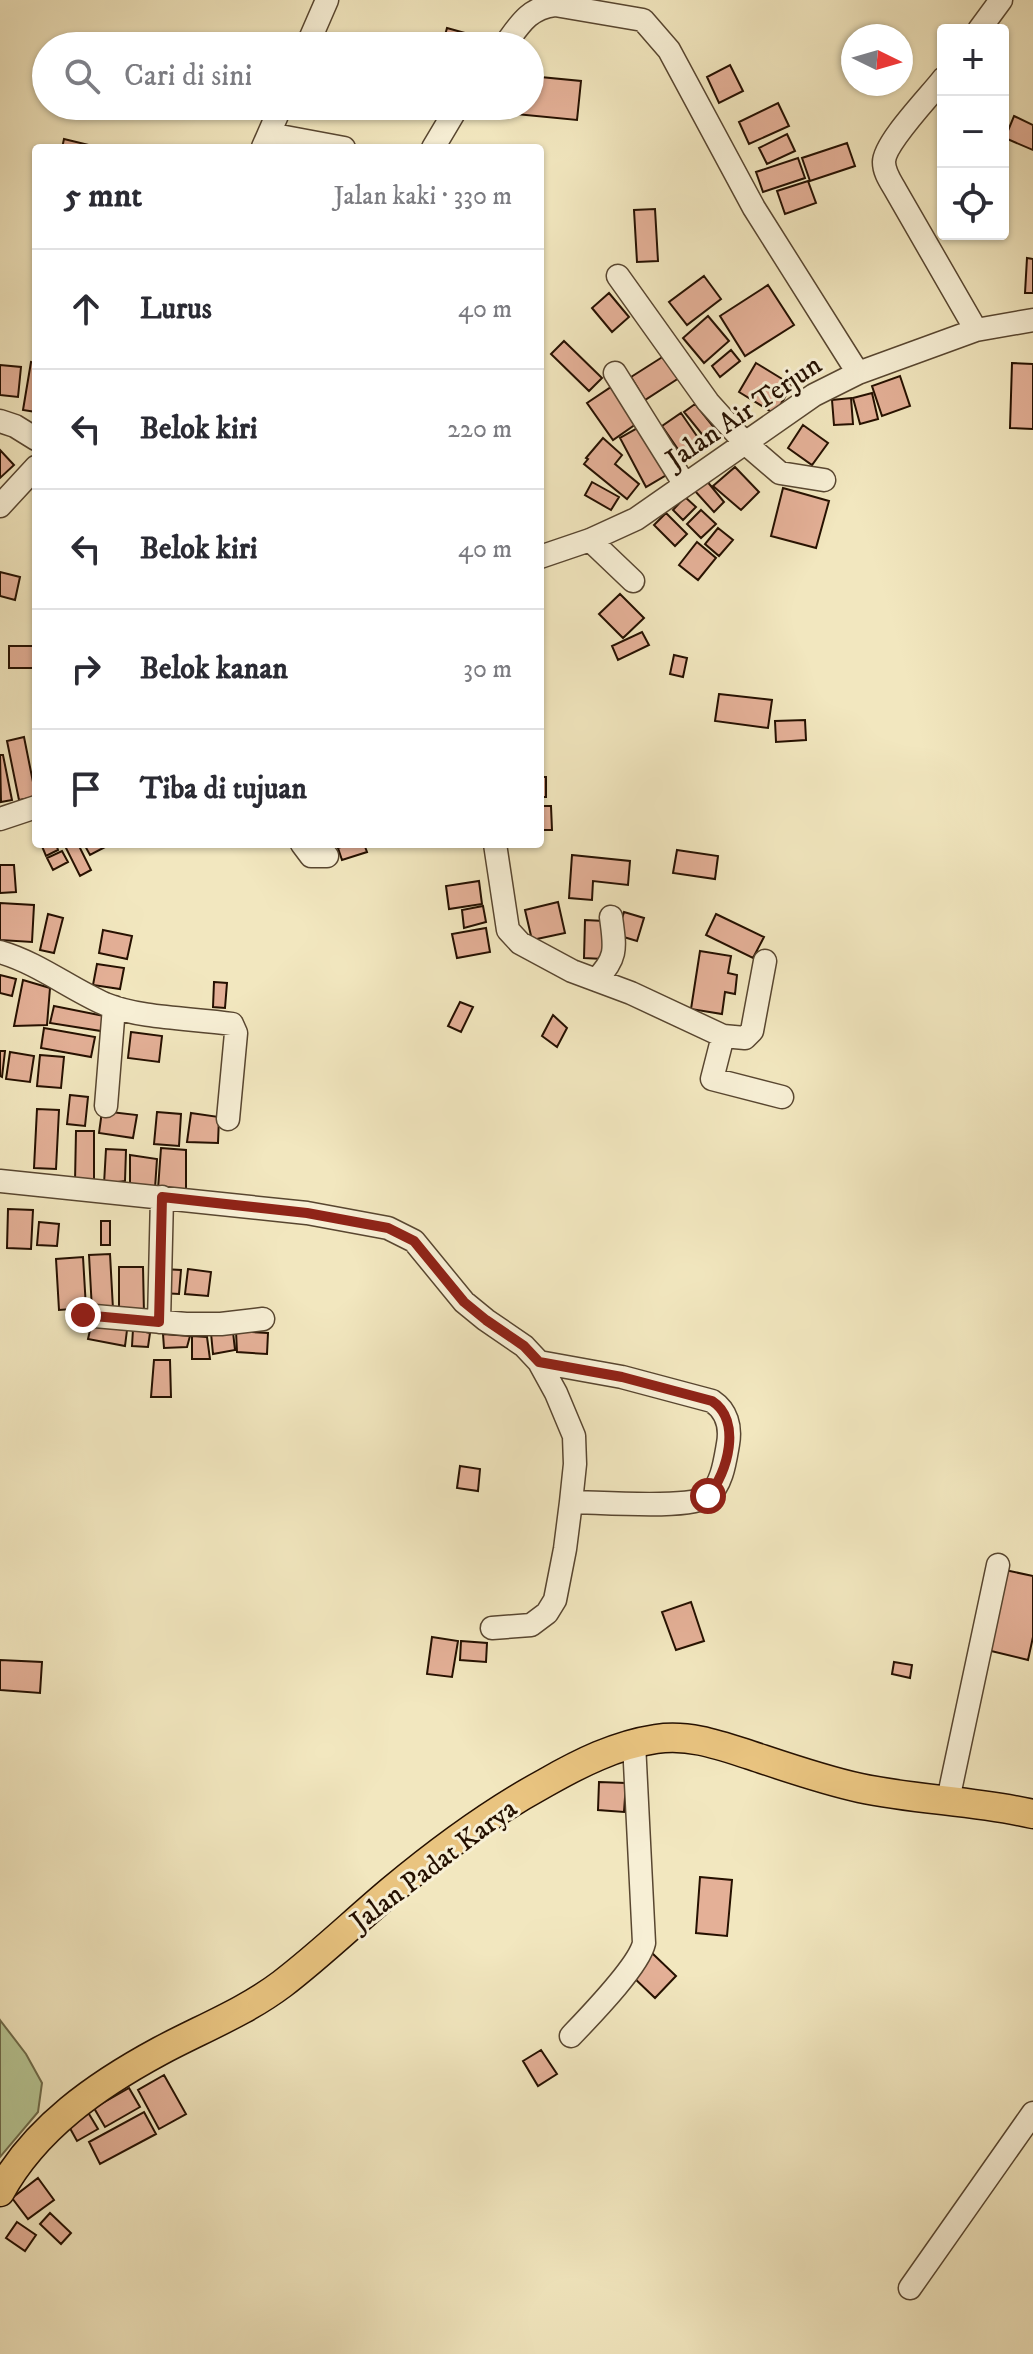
<!DOCTYPE html>
<html lang="id">
<meta charset="utf-8">
<style>
:root{--surface:#fff;--page:#f7f7f7;--text:#2b2b33;--muted:#7c7c81;--line:#e1e1e2}
body{margin:0;font-family:"IM FELL DW Pica",serif;background:var(--page);color:var(--text)}
.controls{position:absolute;right:24px;top:24px;display:grid;overflow:hidden;border-radius:8px;box-shadow:0 2px 6px #0004}
.controls button{width:72px;height:72px;display:grid;place-items:center;padding:0;border:0;border-bottom:2px solid var(--line);background:var(--surface);color:var(--text);font:40px sans-serif}
.compass{position:absolute;left:841px;top:24px;width:72px;height:72px;border-radius:50%;background:var(--surface);box-shadow:0 2px 6px #0004;rotate:95deg}
.stop{position:absolute;width:24px;height:24px;margin:-18px;border:6px solid #8f2418;border-radius:50%;background:#fff}
.stop.end{background:#8f2418;border-color:#fff;box-shadow:0 2px 8px #0008}
.list{margin:0;padding:0;list-style:none}
h2{display:flex;justify-content:space-between;align-items:center;height:104px;margin:0;padding:0 32px;font-size:34px}
h2 small{font-size:26px;font-weight:400;color:var(--muted)}
.list li{display:grid;grid-template-columns:52px 1fr auto;gap:24px;align-items:center;box-sizing:border-box;height:120px;padding:0 32px;border-top:2px solid var(--line)}
.list b{display:block;font-size:30px;white-space:nowrap}
.list em{font-size:26px;font-style:normal;color:var(--muted)}
.icon{flex:none;width:44px;height:44px;fill:none;stroke:currentColor;stroke-width:2;stroke-linecap:round;stroke-linejoin:round}
.map{position:relative;flex:none;width:1033px;height:2354px;overflow:hidden}
.search{position:absolute;background:var(--surface);box-shadow:0 2px 6px #0004;left:32px;top:32px;width:512px;height:88px;display:flex;align-items:center;gap:20px;box-sizing:border-box;padding:0 28px;border-radius:44px;color:var(--muted);font-size:30px}
.panel{position:absolute;background:var(--surface);box-shadow:0 2px 6px #0004;left:32px;top:144px;width:512px;height:704px;border-radius:8px}
.map>svg:first-child{display:block}
</style>
<div class="map">
<svg width="1033" height="2354" viewBox="0 0 1033 2354">
<rect width="100%" height="100%" fill="#f2e7bf"/>
<filter id="stains"><feTurbulence type="fractalNoise" baseFrequency=".0025" numOctaves="4"/><feColorMatrix values="0 0 0 0 .2 0 0 0 0 .09 0 0 0 0 .02 0 0 0 .5 -.17"/></filter>
<radialGradient id="worn" r=".72"><stop offset=".6" stop-color="#630" stop-opacity="0"/><stop offset="1" stop-color="#630" stop-opacity=".3"/></radialGradient>
<!-- green -->
<path fill="#b7c694" stroke="#6e6b4a" stroke-width="2" d="M0,2020L26,2054L42,2083L38,2112L0,2157Z"/>
<!-- building -->
<path fill="#e4b097" stroke="#251000" stroke-width="2" d="M447,28L490,40L489,46H442Z
M730,65L743,91L719,103L707,77Z
M530,76L581,81L577,120L505,113L506,106H530Z
M778,103L789,126L749,144L739,122Z
M1014,116L1033,125V150L1005,138Z
M787,134L795,151L767,164L759,148Z
M64,139L101,148H62Z
M847,143L855,166L810,181L802,158Z
M798,158L805,178L763,192L756,172Z
M808,181L816,203L785,214L777,191Z
M655,209L658,261L637,262L634,210Z
M1027,258L1033,259V293H1025Z
M704,276L721,299L687,325L669,302Z
M768,285L794,325L745,356L720,316Z
M609,293L629,317L612,332L592,308Z
M708,316L729,341L704,363L683,338Z
M564,341L602,378L589,391L551,354Z
M731,350L740,361L720,377L712,366Z
M664,356L679,378L645,400L631,377Z
M31,362L36,363V412L23,410Z
M756,363L792,385L775,414L739,392Z
M1012,363L1033,364V429L1010,428Z
M0,365L21,367L18,397L0,395Z
M900,376L910,406L882,416L872,386Z
M611,387L636,424L613,440L587,403Z
M872,393L878,419L860,424L853,398Z
M851,398L853,424L834,425L832,400Z
M695,404L715,429L705,438L684,412Z
M681,413L703,445L684,458L662,426Z
M643,425L668,474L646,487L620,438Z
M803,425L828,443L812,465L788,448Z
M603,438L622,455L615,464L639,484L627,499L584,464L588,459L586,458Z
M0,450L14,465L0,478Z
M735,467L759,492L741,510L713,486Z
M706,480L724,502L714,512L695,491Z
M592,482L619,497L611,510L585,495Z
M783,488L829,501L816,548L771,536Z
M685,497L696,507L683,520L673,510Z
M701,510L716,524L701,538L687,524Z
M666,513L687,534L675,546L654,525Z
M718,528L733,540L719,556L705,544Z
M697,542L716,558L698,580L679,565Z
M0,572L20,577L15,600L0,596Z
M620,594L644,618L623,638L599,614Z
M642,632L649,645L618,660L612,646Z
M9,646H34V668H9Z
M674,655L687,658L683,677L670,674Z
M719,694L772,700L768,728L715,721Z
M805,720L806,740L776,742L775,721Z
M24,737L36,797L19,800L7,741Z
M0,755H3L12,800L1,802Z
M540,777H546V797H540Z
M540,806H551L552,830H540Z
M41,844H56L58,850L46,856Z
M64,844H78L91,870L80,876Z
M84,844H106L107,846L90,855Z
M349,844H364L367,852L342,860L338,848Z
M677,850L718,856L715,879L673,873Z
M62,851L68,862L53,870L47,858Z
M572,855L630,861L628,885L593,881L592,900L569,898Z
M0,865H14L16,892L0,893Z
M479,881L482,904L449,909L446,886Z
M558,902L565,933L532,940L525,910Z
M0,903L34,905L32,942L0,940Z
M483,906L486,922L464,928L462,910Z
M624,912L644,918L637,941L617,935Z
M48,914L63,918L54,953L40,950Z
M716,914L764,937L753,958L706,935Z
M585,920L604,921L603,959L584,958Z
M486,928L490,952L457,958L452,934Z
M103,930L132,936L127,959L99,953Z
M700,951L731,956L728,973L737,975L735,994L725,992L722,1014L691,1009Z
M97,964L124,968L120,989L93,985Z
M0,975L16,979L12,996L0,993Z
M23,980L50,988L47,1025L14,1026Z
M214,982L227,983L225,1008L213,1007Z
M460,1002L473,1007L461,1032L448,1026Z
M54,1006L104,1016L101,1031L50,1023Z
M553,1015L567,1028L557,1047L542,1036Z
M44,1028L95,1037L91,1057L41,1048Z
M131,1032L162,1036L159,1062L128,1058Z
M0,1051H5L2,1077L0,1076Z
M10,1052L34,1056L30,1082L6,1079Z
M40,1055L64,1057L61,1088L37,1086Z
M70,1095L88,1097L85,1126L67,1124Z
M37,1109L59,1110L56,1169L34,1168Z
M102,1111L137,1115L133,1138L99,1133Z
M157,1112L181,1114L179,1146L154,1144Z
M191,1113L219,1117L218,1143L187,1142Z
M76,1131H94V1182H75Z
M161,1148L186,1150V1189H158Z
M106,1149L126,1150L125,1181L104,1184Z
M130,1155L157,1159L155,1188L130,1190Z
M8,1209L33,1210L31,1249L7,1248Z
M101,1221H110V1245H101Z
M39,1222L59,1224L57,1246L37,1245Z
M110,1254L113,1309L92,1310L89,1255Z
M83,1257L86,1308L59,1310L56,1259Z
M119,1267H143L144,1314H119Z
M163,1269L181,1270L179,1294L161,1293Z
M188,1269L211,1272L208,1296L185,1294Z
M91,1326L127,1330L125,1346L88,1339Z
M133,1329L150,1333L148,1347L132,1346Z
M236,1331L268,1333L267,1354L237,1352Z
M233,1332L235,1350L213,1354L211,1333Z
M163,1334L190,1336L187,1347L164,1348Z
M192,1336L207,1337L210,1359H192Z
M154,1360H170L171,1397H151Z
M460,1466L480,1469L478,1491L457,1488Z
M1005,1570L1033,1576V1637L1028,1660L987,1650Z
M691,1602L704,1641L676,1650L662,1612Z
M432,1637L458,1641L452,1677L427,1674Z
M461,1641L487,1643L486,1662L460,1660Z
M0,1660L42,1662L40,1693L0,1690Z
M894,1662L912,1665L910,1678L892,1674Z
M599,1782L626,1783L624,1812L598,1810Z
M700,1877L732,1880L727,1936L696,1933Z
M652,1953L676,1976L655,1998L631,1975Z
M541,2050L557,2074L538,2086L523,2061Z
M164,2075L186,2114L159,2129L138,2090Z
M129,2088L140,2107L105,2127L94,2108Z
M86,2109L98,2129L77,2141L66,2121Z
M144,2112L156,2134L100,2164L89,2142Z
M38,2178L54,2200L28,2219L12,2198Z
M50,2213L71,2233L61,2244L40,2224Z
M17,2222L36,2235L25,2251L6,2238Z"/>
<g fill="none" stroke-linecap="round" stroke-linejoin="round">
<!-- minor casing -->
<g stroke="#584630" stroke-width="25">
<path id="minor" d="M979,30L1001,0
M307,46L327,0
M504,46C519,26 528,8 555,5L643,20L669,50L754,208L858,373
M943,79C930,96 884,143 884,162C884,173 891,182 896,191L976,330
M269,134L344,148
M263,147L281,106
M433,148L458,106
M618,276L708,402L745,443L780,473L824,480
M615,373L685,485
M0,421L15,426L36,439
M0,506L36,467
M590,540L633,581
M540,557L590,540L636,519L814,395L858,373L976,330L1033,320
M0,819L36,807
M302,844L311,856H327
M495,844L508,930L520,943L572,971L631,993L723,1036L745,1038L752,1031L765,961
M0,952C38,963 69,988 105,1004C142,1019 192,1018 232,1024L236,1033L228,1119
M596,980C618,957 615,948 611,917
M723,1036L712,1079L782,1097
M106,1106L114,1007
M0,1181L307,1213L388,1228L414,1241L464,1302L486,1320L524,1346L539,1362L556,1393L574,1436L575,1464L571,1502L565,1549L555,1600L547,1613L531,1625L492,1628
M83,1315L186,1324H221L263,1319
M159,1322L162,1197
M539,1362L622,1377L712,1401C727,1411 731,1427 728,1444C725,1461 722,1485 708,1496C691,1510 597,1502 571,1502
M948,1800L998,1565
M571,2036C589,2017 639,1966 644,1943L634,1743
M910,2288L1033,2113"/>
</g>
<!-- major casing -->
<g stroke="#251000" stroke-width="31">
<path id="major" d="M0,2192C35,2128 97,2085 160,2051C201,2029 245,2012 282,1984C320,1955 355,1921 392,1890C440,1850 490,1813 545,1783C580,1763 616,1745 656,1739C689,1734 719,1745 750,1755C786,1767 823,1780 860,1788C917,1800 976,1801 1033,1814"/>
</g>
<!-- minor -->
<use href="#minor" stroke="#f7efd5" stroke-width="22"/>
<!-- major -->
<use href="#major" stroke="#e9c480" stroke-width="28"/>
</g>
<g fill="none" stroke-linecap="round" stroke-linejoin="round">
<!-- route -->
<path stroke="#8f2418" stroke-width="10" d="M83,1315L159,1322L162,1197L307,1213L388,1228L414,1241L464,1302L486,1320L524,1346L539,1362L622,1377L712,1401C742,1420 728,1473 708,1496"/>
</g>
<g text-anchor="middle" stroke-width="6" stroke-linejoin="round" paint-order="stroke">
<!-- street labels -->
<g font-size="28" fill="#251000" stroke="#f7efd5">
<text transform="translate(743 411) rotate(-34)" y="10">Jalan Air Terjun</text>
<text transform="translate(433 1864) rotate(-37)" y="10">Jalan Padat Karya</text>
</g>
</g>
<rect width="100%" height="100%" filter="url(#stains)"/>
<rect width="100%" height="100%" fill="url(#worn)"/>
</svg>
<div class="controls">
<button>+</button>
<button>−</button>
<button><svg class="icon" aria-label="locate" viewBox="0 0 24 24"><circle cx="12" cy="12" r="6"/><path d="M12 2v4M12 18v4M2 12h4M18 12h4"/></svg></button>
</div>
<svg class="compass" viewBox="-18 -18 36 36"><path d="M0-13l5 13h-10z" fill="#e53935"/><path d="M0 13l5-13h-10z" fill="#7c7c81"/></svg>
<div class="stop" style="left:708px;top:1496px"></div>
<div class="stop end" style="left:83px;top:1315px"></div>
<div class="search"><svg class="icon" aria-label="search" viewBox="0 0 24 24"><circle cx="10" cy="10" r="6"/><path d="M15 15l6 6"/></svg>Cari di sini</div>
<section class="panel">
<h2>5 mnt<small>Jalan kaki · 330 m</small></h2>
<ul class="list">
<li><svg class="icon" aria-label="ahead" viewBox="0 0 24 24"><path d="M12 20V5M6 11l6-6 6 6"/></svg><div><b>Lurus</b></div><em>40 m</em></li>
<li><svg class="icon" aria-label="left" viewBox="0 0 24 24"><path d="M17 20v-9H6M10 6l-5 5 5 5"/></svg><div><b>Belok kiri</b></div><em>220 m</em></li>
<li><svg class="icon" aria-label="left" viewBox="0 0 24 24"><path d="M17 20v-9H6M10 6l-5 5 5 5"/></svg><div><b>Belok kiri</b></div><em>40 m</em></li>
<li><svg class="icon" aria-label="right" viewBox="0 0 24 24"><path d="M7 20v-9h11M14 6l5 5-5 5"/></svg><div><b>Belok kanan</b></div><em>30 m</em></li>
<li><svg class="icon" aria-label="arrive" viewBox="0 0 24 24"><path d="M6 21V4h12l-3 4 3 4H6"/></svg><div><b>Tiba di tujuan</b></div></li>
</ul>
</section>
</div>
